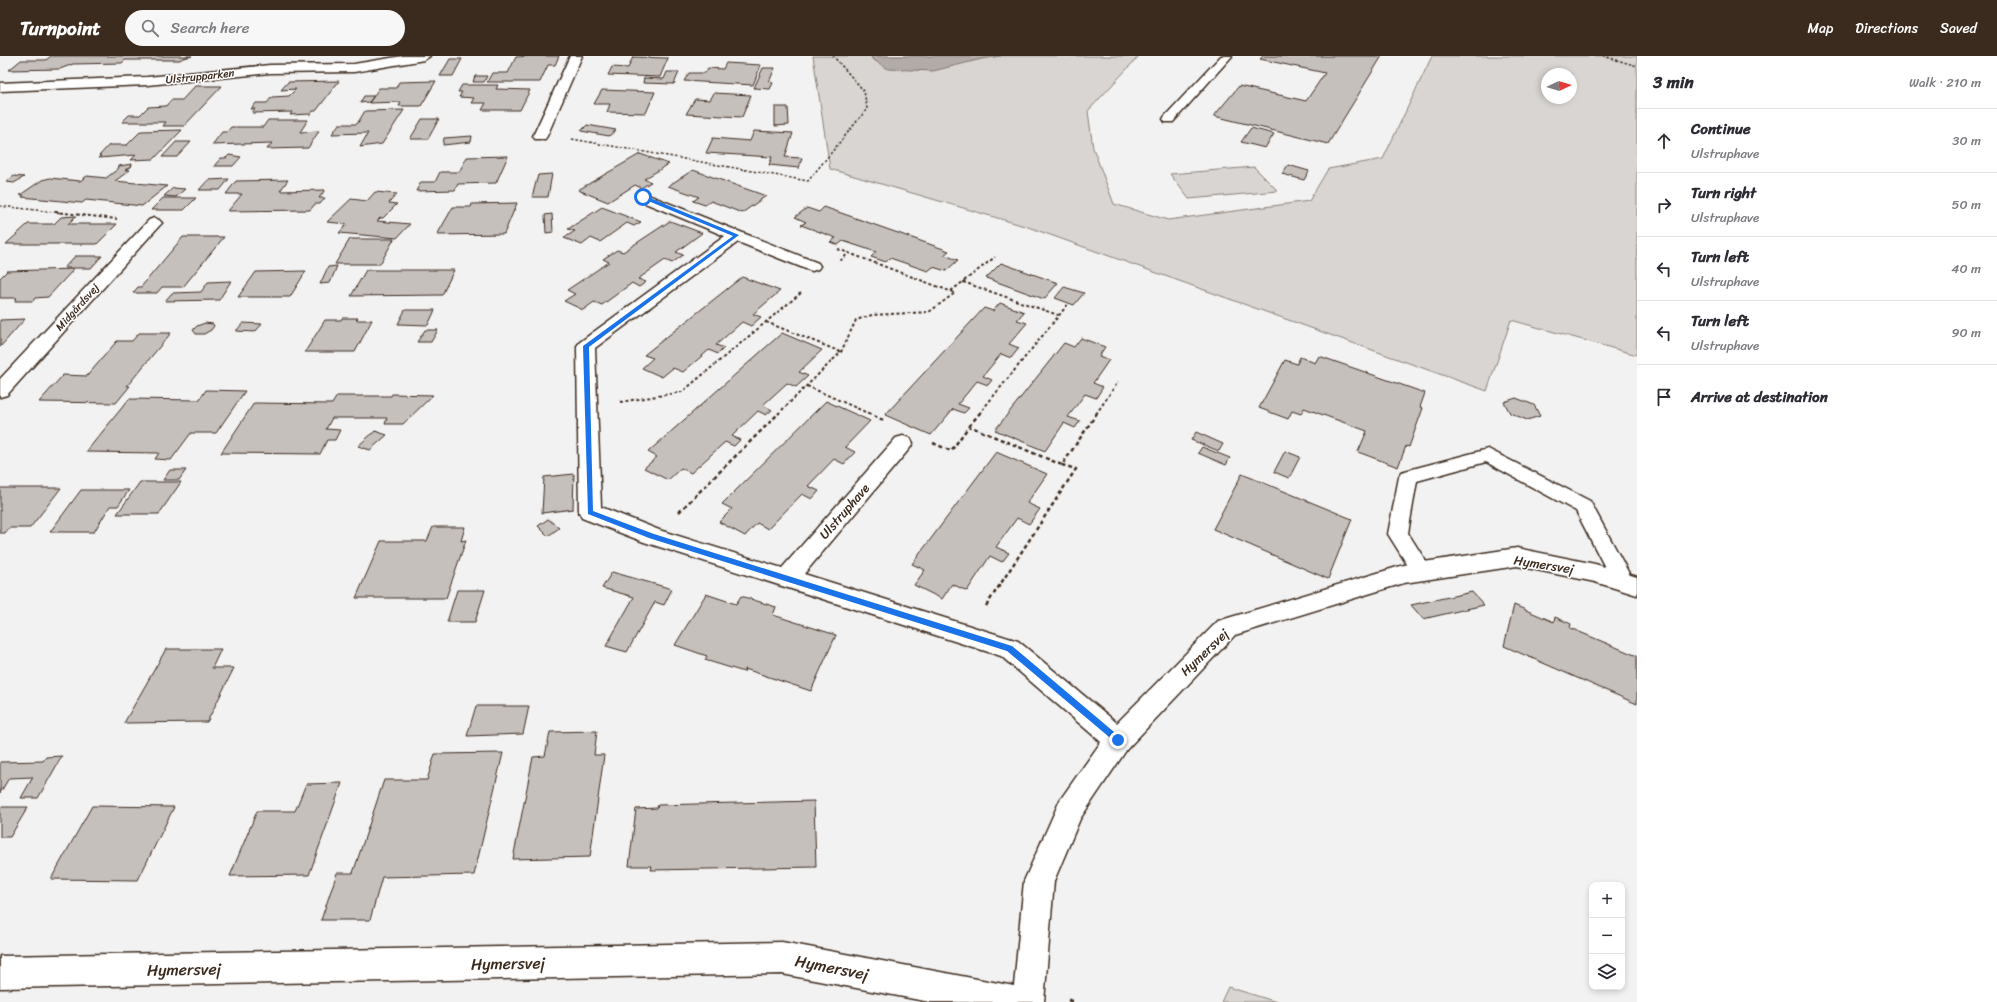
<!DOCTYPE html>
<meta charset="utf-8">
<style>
:root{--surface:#fff;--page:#f7f7f7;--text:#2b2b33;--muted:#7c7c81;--line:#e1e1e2;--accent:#3b2a1e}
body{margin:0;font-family:Sriracha,sans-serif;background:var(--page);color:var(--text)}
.controls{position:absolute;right:12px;bottom:12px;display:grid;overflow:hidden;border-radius:8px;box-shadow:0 2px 6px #0003}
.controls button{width:36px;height:36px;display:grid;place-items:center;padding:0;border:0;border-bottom:1px solid var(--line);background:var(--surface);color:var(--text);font:20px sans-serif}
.compass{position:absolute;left:1541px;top:12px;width:36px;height:36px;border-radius:50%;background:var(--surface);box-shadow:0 2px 6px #0003;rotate:86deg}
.stop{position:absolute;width:12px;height:12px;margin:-9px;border:3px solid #1a73e8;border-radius:50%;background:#fff}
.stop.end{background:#1a73e8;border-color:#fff;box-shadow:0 1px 4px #0008}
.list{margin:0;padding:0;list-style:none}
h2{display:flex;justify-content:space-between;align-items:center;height:52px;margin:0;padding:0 16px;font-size:17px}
h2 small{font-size:13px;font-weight:400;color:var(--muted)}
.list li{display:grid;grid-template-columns:26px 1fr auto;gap:12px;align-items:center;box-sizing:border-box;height:64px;padding:0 16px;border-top:1px solid var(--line)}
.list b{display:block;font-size:15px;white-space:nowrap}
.list p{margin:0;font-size:13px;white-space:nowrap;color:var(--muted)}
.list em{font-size:13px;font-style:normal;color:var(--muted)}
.icon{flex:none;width:22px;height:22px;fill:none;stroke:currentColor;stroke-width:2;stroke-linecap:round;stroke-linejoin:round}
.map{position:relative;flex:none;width:1637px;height:946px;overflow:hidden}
header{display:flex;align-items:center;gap:24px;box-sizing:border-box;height:56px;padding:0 20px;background:var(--accent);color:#fff}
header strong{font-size:19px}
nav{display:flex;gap:22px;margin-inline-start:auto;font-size:14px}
.search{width:280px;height:36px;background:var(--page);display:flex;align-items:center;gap:10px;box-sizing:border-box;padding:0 14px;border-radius:22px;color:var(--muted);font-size:15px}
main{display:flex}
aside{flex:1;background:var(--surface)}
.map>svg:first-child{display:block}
</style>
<header>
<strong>Turnpoint</strong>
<div class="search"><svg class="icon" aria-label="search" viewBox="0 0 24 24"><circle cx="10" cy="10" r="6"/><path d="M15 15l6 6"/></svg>Search here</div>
<nav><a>Map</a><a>Directions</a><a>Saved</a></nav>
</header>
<main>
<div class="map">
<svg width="1637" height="946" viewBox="0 0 1637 946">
<rect width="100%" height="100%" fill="#f3f2f2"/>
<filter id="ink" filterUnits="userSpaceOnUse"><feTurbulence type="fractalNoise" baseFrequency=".025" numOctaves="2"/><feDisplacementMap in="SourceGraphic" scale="8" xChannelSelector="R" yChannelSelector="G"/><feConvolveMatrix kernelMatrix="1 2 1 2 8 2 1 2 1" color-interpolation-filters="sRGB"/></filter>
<g filter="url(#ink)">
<!-- green -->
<path fill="#d8d5d2" stroke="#8a8078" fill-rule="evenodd" d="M813,0H1139L1088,55L1093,92L1114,148L1168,164L1309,145L1328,113L1383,103L1432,0H1637V299L1511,264L1487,335L1028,171L830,113ZM1547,18H1571V42H1547Z
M1254,111L1278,135L1189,143L1170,118Z
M1228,931L1277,946H1221Z"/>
<!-- water -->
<path fill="#b2aba7" stroke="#827770" d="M871,0H1001L982,3L933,15L888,13L872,3Z"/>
<!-- building -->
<path fill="#c6c0bd" stroke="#3b2a1e" d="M51,0H192L183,2L180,4H125L122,7L73,8L60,13L9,14L21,4H46Z
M530,0H559L555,9H548L540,26H487L492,17H508L516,1Z
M1263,0H1382L1328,88L1214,60L1239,30L1306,45L1325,17L1260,3Z
M633,1L668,2L660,21L608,19L612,11L628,12Z
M450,3H462L453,20H440Z
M726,7L761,9L753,29L684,25L689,17H705L708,12L723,13Z
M763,12H775L769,26L773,27L770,33L754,32Z
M667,16H679L674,28L643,27L644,22L664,23Z
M475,20H487L484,26H473Z
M339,25L316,55H313L311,58L290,59L292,56L252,57L255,53H251L256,47H267L272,41L289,40L296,33L281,34L288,26Z
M436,25L421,50H399L401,46L369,47L379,32H396L399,26Z
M462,29H498L496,33L530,34L520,54H482L486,47H471L474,42L459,41L462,36H458Z
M195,30H222L184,70H163L166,66H122L129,59H140L148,51L166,50L171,44H182Z
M602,34L655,36L646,57L607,56L610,48H594Z
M714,37L751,39L742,61L686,58L695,43L710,44Z
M364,40H374L369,46L360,47Z
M775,51H788L789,69L775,70Z
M404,54L382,88L360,91L368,77L332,78L339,68H357L365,55Z
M422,63H439L428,83H410Z
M268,64H308L300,76L319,75L308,92L267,93L272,87L212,89L222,76H227L231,71H263Z
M587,69L616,74L609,80L581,75Z
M1251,72L1274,78L1265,92L1241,86Z
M182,74L154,103L131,104L136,99L99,102L101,100H99L109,89H127L141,75Z
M754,75L793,77L785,101L802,102L799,112L769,109L772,101L706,97L713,82L750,85Z
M472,80L471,86L443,89L444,82Z
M176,86H191L177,101H162Z
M640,98L669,108L644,123L651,126L641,132L635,129L608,146L578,134Z
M229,99L241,101L233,110H214L221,102H226Z
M508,100L496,127L458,128L455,134L416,135L421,126H435L440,116H459L467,101Z
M132,108L131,111L125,114H130L115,125L167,130L142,150L86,144L82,147L22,141L24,139H20L42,124L50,122L80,125L87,120L106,122L118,113L119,110Z
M1288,109L1309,115L1304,124L1282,118Z
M693,114L766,140L742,157L711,145L705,149L693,145L699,141L668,130Z
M552,118L548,141H532L538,119Z
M14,120L24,121L14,127L6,126Z
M229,123L220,134H199L208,124Z
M288,124L280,135L325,134L319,142H325L320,148H315L310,154L228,155L242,138H226L236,125Z
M173,132L185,133L176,141L164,140Z
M375,136L397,138L389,147L397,148L383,162H380L377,165L410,168L397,182L339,177L347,168L327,166L351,143L367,145Z
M163,142H196L184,154H151Z
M517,147L504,178L437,179L453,151H471L472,148Z
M602,151L641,166L634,170L627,167L600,186L591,182L582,189L564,182L575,175L568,173Z
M824,151L949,195L944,199L958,204L946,215L933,211L928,215L890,202L886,206L871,201L876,196L843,185L838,189L830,186L836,182L801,169L806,166L795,161L807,152L819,156Z
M552,158L553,176L546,177L545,159Z
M76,160L68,168H117L97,188H6L28,168H54L61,161Z
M670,165L702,177L676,196L683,199L672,207L665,204L638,223L646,226L639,231L632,227L602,249L594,246L583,254L564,245L575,238L567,234L609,206L603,203L617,194L623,196Z
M183,181H224L183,231H162L157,237H133L138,231H141Z
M350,183H394L380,208H335Z
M75,200H102L91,212H64Z
M1001,207L1058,227L1044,243L986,222Z
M337,210L330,227L320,228L328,211Z
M74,213L48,241L35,242L33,245H14L17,242H0V222L7,215Z
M366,214H454L442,239L351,240Z
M306,215L290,241H238L256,216Z
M742,221L780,235L753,258L761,261L751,270L742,266L716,289L724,292L718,298L709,294L683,316L673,312L662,321L642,312L653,302L644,299Z
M231,225L219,244L165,245L172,237L201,236L208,226Z
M1064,231L1084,237L1074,249L1055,242Z
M1000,247L1024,256L1017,264L1027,267L1009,288L1019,292L1011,302L1001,298L983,320L992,324L988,329L977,325L958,348L969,352L964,357L953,353L931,379L885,359L984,252L993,255Z
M405,254H435L428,269L398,268Z
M342,262H358L356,264H372L355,296H305L325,264H341Z
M25,263L0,291V264Z
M205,267L213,268L214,270L211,274L204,278H196L193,274L197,270Z
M243,267L262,268L255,276L236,275Z
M425,274H438L431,286H417Z
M139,277H171L127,330H130L116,347L39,346L63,319L87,320L117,285H132Z
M782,277L822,294L799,316L808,320L796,331L787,327L763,349L772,354L766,359L758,355L732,380L740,384L734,390L725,386L691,417L681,412L668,424L644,412L657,401L648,396Z
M1081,282L1105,291L1099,300L1109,304L1093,327L1103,331L1096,342L1085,338L1068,361L1080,365L1075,372L1064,367L1045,395L995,374L1064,287L1074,291Z
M1319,300L1425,337L1420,351L1423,352L1409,391L1406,390L1398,411L1358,396L1367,375L1304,352L1301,358L1292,355L1288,363L1259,352L1285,304L1297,308L1300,301L1315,307Z
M206,334L245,335L216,377H191L171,404L155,403L159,397L86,396L129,343L199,344Z
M392,338L433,339L403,368H385L387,362H332L326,373L340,374L335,384H327L320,398L221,397L254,347L332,348L337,340H391Z
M1516,342L1534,349L1540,360L1527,364L1510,357L1504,346Z
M826,345L870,365L845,391L855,396L844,408L834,403L808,430L819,435L812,443L802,438L768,473L757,467L745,480L719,466L732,453L722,448Z
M375,375L387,379L370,394L358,390Z
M1196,376L1223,388L1219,395L1191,384Z
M1202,391L1230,402L1226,409L1198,397Z
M1285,395L1300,401L1289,422L1274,416Z
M996,396L1047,418L1027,447L1040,453L1029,468L1017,462L996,491L1009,497L1002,506L990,500L967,535L952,528L942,543L914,529L925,514L912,508Z
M170,414H186L179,424H163Z
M574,418L573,453L542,457L544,421Z
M1242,418L1352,463L1328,523L1213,473Z
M140,426H181L159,458H117Z
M0,432H61L30,472H9L5,477H0Z
M81,434H129L118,450H110L94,476H50Z
M548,463L559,472L548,480L538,470Z
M433,471H465L461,485L466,484L446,542H356L381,485H427Z
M612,516L672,533L664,549L655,546L627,596L606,590L634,541L602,532Z
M457,534H485L475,566H447Z
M1472,536L1484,549L1423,563L1411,549Z
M706,538L736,548L741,540L776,551L773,559L836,579L811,635L745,613L744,616L705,604L707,600L675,589Z
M1514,549L1554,566L1555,561L1571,568L1570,572L1637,600V648L1504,590Z
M166,593H221L212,612H234L207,666L124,667Z
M476,650H529L523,678L467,680Z
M597,675L594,699H604L590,801L513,803L533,701L545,700L550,676Z
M503,697L474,819L382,821L370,864H321L337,817H353L384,724H427L435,698Z
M62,700L38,742H21L33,721L9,722L0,737V706L43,705L46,701Z
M342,727L309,819L230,820L257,755H295L306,728Z
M814,745L816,811L651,814L652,810H629L636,753L657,752L658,749Z
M92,750L174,751L138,824L51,823Z
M0,751H28L10,781H0Z"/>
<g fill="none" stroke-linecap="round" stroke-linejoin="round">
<!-- lane casing -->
<g stroke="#3b2a1e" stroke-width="3">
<path id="lane" d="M1221,0H1232L1173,66H1165L1163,63L1165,60Z
M1488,393L1590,445L1633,525L1629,531L1622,533L1615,531L1576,455L1486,406L1417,425L1408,477L1432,515L1429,521L1422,523L1415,521L1388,478L1399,421L1401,416Z"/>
</g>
<!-- street casing -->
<g stroke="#3b2a1e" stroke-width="3">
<path id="street" d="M403,0H430L424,4L354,16L270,17L147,29L0,35V27L147,21L270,9L354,8Z
M570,0H582L547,80L545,83H535L533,80Z
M643,137L818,207L820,210L818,213L812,215L806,213L738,186L595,292L601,451L659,474L782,512L896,382L903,380L910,382L913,387L910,392L804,518L1018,585L1117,667L1218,565L1404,509L1517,492L1595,508L1637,521V539L1595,526L1517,510L1404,527L1235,579L1127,693L1080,763L1054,825L1044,946H930L782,918L0,932V900L782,886L1014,930L1024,825L1060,744L1101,686L1001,600L644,486L582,462L579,456L577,290L580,286L725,180L638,144L636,141L638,138Z
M154,162L159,164L162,167L159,170L7,339L0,341V323L149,164Z"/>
</g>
<!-- path-far3 -->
<path stroke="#3b2a1e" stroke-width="1.5" stroke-dasharray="2.5 2" stroke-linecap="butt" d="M1603,0L1637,10
M572,83L808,125L867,53L864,35L833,0
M0,150L64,157"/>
<!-- path-far2 -->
<path stroke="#3b2a1e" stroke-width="2" stroke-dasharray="3 2.5" stroke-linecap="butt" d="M55,156L117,163
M840,205L849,197
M963,226L1058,259
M951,235L995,201
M766,266L841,296
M807,330L870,358
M620,346L682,336L802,236
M778,358L841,296L856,264L872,259L929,256L955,237L838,193
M979,358L1069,247
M1096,358L1118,326"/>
<!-- path-far1 -->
<path stroke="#3b2a1e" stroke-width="2.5" stroke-dasharray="4 3" stroke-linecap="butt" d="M867,357L883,364
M969,370L980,357
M933,387L951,395L969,370L1062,409L1097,357
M679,456L779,357
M986,550L1076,413L1062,409"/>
<!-- path -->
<path stroke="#3b2a1e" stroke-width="3" stroke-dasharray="5 4" stroke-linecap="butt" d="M1068,944L1076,946"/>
<!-- lane -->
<use href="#lane" fill="#fff" fill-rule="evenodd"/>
<!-- street -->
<use href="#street" fill="#fff" fill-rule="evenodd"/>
</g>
</g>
<!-- route -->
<path fill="#1a73e8" d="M643,139L739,179L589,291L593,455L654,478L1012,590L1120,681V686H1115L1007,595L649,482L588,458L583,290L733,180L641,142Z"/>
<g text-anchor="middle" stroke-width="3" stroke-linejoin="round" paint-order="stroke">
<!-- far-street labels -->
<g font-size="11" fill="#3b2a1e" stroke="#fff">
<text transform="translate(200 20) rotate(-6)" y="4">Ulstrupparken</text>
<text transform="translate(77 251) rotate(-48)" y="4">Midgårdsvej</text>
</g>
<!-- street labels -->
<g font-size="13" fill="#3b2a1e" stroke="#fff">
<text transform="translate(844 455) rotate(-49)" y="5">Ulstruphave</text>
<text transform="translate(1544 508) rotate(9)" y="5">Hymersvej</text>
<text transform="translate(1204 596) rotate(-44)" y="5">Hymersvej</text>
</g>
<!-- near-street labels -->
<g font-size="16" fill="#3b2a1e" stroke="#fff">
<text transform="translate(508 907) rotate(-1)" y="6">Hymersvej</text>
<text transform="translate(832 911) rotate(11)" y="6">Hymersvej</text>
<text transform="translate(184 913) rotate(-1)" y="6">Hymersvej</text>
</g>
</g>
</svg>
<div class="controls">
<button>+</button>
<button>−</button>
<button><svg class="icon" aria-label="layers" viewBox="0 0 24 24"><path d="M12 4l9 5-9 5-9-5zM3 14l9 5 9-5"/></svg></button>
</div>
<svg class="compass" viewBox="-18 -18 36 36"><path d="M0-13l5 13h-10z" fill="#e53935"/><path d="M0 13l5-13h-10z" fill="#7c7c81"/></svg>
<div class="stop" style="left:643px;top:141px"></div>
<div class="stop end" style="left:1118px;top:684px"></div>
</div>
<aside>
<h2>3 min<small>Walk · 210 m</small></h2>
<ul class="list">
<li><svg class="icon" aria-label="ahead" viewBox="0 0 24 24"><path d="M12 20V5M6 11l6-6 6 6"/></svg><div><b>Continue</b><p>Ulstruphave</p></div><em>30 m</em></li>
<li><svg class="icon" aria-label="right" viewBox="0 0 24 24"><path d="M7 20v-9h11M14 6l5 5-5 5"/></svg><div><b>Turn right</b><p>Ulstruphave</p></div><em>50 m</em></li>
<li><svg class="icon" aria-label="left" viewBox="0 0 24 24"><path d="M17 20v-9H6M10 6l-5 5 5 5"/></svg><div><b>Turn left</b><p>Ulstruphave</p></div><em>40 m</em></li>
<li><svg class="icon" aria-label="left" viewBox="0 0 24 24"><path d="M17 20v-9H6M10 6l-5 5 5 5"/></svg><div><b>Turn left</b><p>Ulstruphave</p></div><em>90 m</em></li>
<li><svg class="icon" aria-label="arrive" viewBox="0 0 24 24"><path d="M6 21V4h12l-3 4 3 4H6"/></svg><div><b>Arrive at destination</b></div></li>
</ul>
</aside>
</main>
